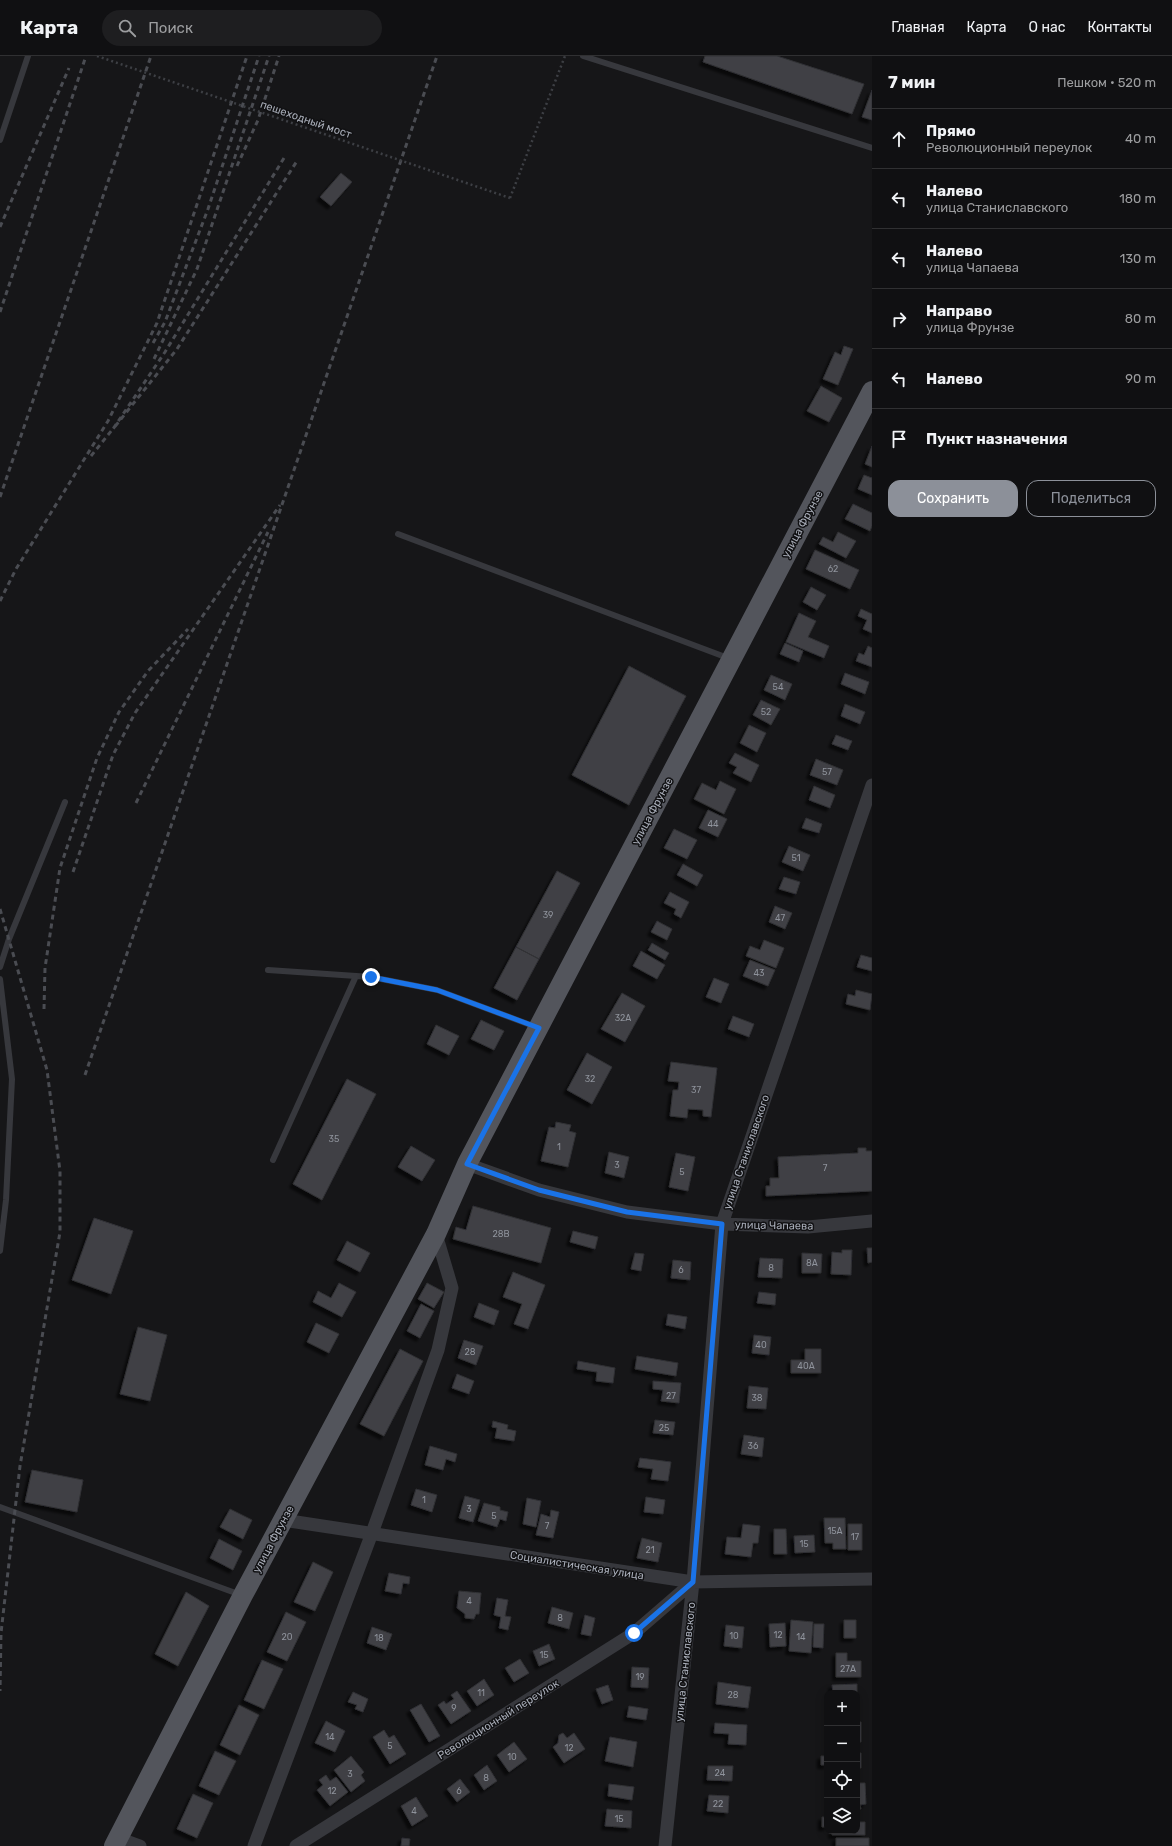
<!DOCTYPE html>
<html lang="ru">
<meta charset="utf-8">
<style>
:root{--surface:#101012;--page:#1e1e20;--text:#f1f3f6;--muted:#9c9d9f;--line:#303032;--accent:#8c9099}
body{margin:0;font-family:Rubik,sans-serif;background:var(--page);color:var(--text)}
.controls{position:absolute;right:12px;bottom:12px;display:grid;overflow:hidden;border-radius:8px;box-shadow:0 2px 10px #0003}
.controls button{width:36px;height:36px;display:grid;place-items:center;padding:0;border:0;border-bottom:1px solid var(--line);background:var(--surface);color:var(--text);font:20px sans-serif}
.stop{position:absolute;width:12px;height:12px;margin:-9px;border:3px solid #1a73e8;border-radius:50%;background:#fff}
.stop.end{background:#1a73e8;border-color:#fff;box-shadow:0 1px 4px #0008}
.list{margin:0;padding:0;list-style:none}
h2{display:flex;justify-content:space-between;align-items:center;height:52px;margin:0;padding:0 16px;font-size:17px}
h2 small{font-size:13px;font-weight:400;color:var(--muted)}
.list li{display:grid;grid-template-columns:26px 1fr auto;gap:12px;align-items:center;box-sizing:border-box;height:60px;padding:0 16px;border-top:1px solid var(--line)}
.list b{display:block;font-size:15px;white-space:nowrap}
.list p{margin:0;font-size:13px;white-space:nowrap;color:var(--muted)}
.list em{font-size:13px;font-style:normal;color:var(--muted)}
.actions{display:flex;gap:8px;padding:12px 16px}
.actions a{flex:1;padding:9px 0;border:1px solid var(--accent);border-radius:12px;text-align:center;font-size:14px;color:var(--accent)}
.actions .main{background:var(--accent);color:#fff}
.icon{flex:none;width:22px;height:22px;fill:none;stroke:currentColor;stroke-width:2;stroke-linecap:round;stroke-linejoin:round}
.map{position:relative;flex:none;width:872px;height:1790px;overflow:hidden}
header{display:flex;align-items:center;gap:24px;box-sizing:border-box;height:56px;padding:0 20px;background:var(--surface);border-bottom:1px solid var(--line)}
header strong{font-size:19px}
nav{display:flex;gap:22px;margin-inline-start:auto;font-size:14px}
.search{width:280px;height:36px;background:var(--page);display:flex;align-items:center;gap:10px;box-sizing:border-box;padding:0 14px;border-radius:22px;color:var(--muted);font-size:15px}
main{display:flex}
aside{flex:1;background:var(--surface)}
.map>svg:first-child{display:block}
</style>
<header>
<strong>Карта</strong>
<div class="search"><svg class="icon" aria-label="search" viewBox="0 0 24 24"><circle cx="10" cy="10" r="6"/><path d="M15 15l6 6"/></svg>Поиск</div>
<nav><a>Главная</a><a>Карта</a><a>О нас</a><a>Контакты</a></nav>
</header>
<main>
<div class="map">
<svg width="872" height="1790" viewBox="0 0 872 1790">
<defs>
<filter id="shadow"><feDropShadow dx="-3.5" dy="3.5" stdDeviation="1" flood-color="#0009"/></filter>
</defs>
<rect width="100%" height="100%" fill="#161618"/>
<!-- building -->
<path fill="#404145" stroke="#303034" filter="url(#shadow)" d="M705,0H777L864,28L852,58L703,6Z
M872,34V64L862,61Z
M341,117L352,126L331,150L320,141Z
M844,290L853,293L838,329L823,323L835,296L841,299Z
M821,330L842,342L829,366L807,355Z
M872,390V411L865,408Z
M864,419L872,422V439L858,433Z
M853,448L872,457V470L870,475L845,463Z
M838,476L856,485L846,502L819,488L823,481L833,486Z
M815,494L859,514L850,533L806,513Z
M811,531L826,539L817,554L803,546Z
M861,553L872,558V577L863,573L867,564L858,560Z
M799,557L816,565L808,581L829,590L824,602L786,586Z
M785,587L803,595L799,606L780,598Z
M868,590L872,592V611L856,605L859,597L864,599Z
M629,610L686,640L629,749L572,719Z
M845,617L869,626L865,638L841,628Z
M771,619L792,628L785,644L764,634Z
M761,644L780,653L771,669L753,659Z
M845,648L865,656L860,668L841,660Z
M749,669L766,677L757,696L740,687Z
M836,679L852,685L848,694L832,688Z
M735,697L759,709L751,726L733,717L737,711L729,707Z
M816,703L843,714L837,729L810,719Z
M720,725L736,733L724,758L694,743L702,727L716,734Z
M814,730L835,739L830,752L809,744Z
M708,754L727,763L718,781L699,772Z
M806,762L822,768L819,777L802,772Z
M674,773L697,784L687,803L664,792Z
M789,790L810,799L803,815L782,806Z
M683,808L703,819L697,830L677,819Z
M557,815L580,827L539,903L516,891Z
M784,821L800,826L796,838L779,833Z
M670,836L689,846L681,862L674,858L676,853L664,847Z
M775,850L792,857L785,873L769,866Z
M657,865L672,873L667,884L651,876Z
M764,884L784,892L776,912L746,900L750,890L760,894Z
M652,887L669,897L665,904L648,894Z
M516,891L539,903L517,944L494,932Z
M641,895L665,909L657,923L633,910Z
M861,899L872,902V915L857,911Z
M750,904L775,914L768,930L743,920Z
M714,922L729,928L721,947L706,941Z
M856,934L872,938L870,954L846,948L848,938L855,940Z
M622,937L645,950L625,986L601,973Z
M733,960L754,968L749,981L728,973Z
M481,964L504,975L494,994L471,983Z
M436,969L459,980L449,999L427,988Z
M587,997L612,1011L592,1048L567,1034Z
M671,1006L717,1012L711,1061L703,1060V1054L688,1053L687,1062L670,1060L673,1034H678L679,1026L668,1025Z
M347,1023L376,1038L322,1144L293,1128Z
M556,1066L571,1069L569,1075L576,1077L568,1111L541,1105L549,1071L555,1072Z
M411,1090L435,1104L422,1125L398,1111Z
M858,1092H866V1095H872V1135L766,1140V1130H770V1122H779L778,1101L858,1097Z
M609,1096L629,1101L624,1122L605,1117Z
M676,1097L695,1101L688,1135L669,1131Z
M473,1150L551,1172L541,1207L453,1183L456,1171L466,1174Z
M94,1162L133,1175L111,1238L72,1224Z
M573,1175L598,1181L595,1193L570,1186Z
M347,1185L370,1197L360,1216L337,1204Z
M867,1192H872V1206L868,1207Z
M842,1194H852L851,1219L831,1218L832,1196L842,1197Z
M635,1197L644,1198L641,1215L631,1213Z
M802,1197L822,1198L821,1217H802Z
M760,1202L783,1203L782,1222L758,1221Z
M673,1204L691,1206L690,1224L671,1222Z
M513,1216L545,1229L528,1273L514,1268L522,1248L503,1241Z
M339,1227L356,1236L342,1261L313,1246L318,1235L331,1242Z
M427,1227L444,1236L434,1252L418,1243Z
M759,1236L776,1238L775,1249L757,1247Z
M479,1247L499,1255L494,1269L474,1261Z
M421,1248L434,1255L420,1282L407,1275Z
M668,1258L687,1261L685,1273L666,1269Z
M316,1267L339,1278L329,1297L307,1286Z
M138,1271L167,1279L150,1345L120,1338Z
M754,1279L771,1281L769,1299L752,1297Z
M464,1284L483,1290L476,1309L458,1302Z
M400,1293L423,1305L384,1380L360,1368Z
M805,1293H821V1317H791V1304H805Z
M637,1300L678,1307L676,1320L635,1313Z
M578,1305L615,1312L613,1327L596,1325L597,1316L577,1313Z
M457,1318L474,1325L469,1338L452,1332Z
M653,1325L681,1327L679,1347L661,1345L663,1334L653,1333Z
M749,1330L768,1332L766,1353L747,1352Z
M655,1364L675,1366L673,1379L653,1377Z
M493,1365L508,1369L507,1373L516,1375L514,1385L495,1382L497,1372L492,1371Z
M744,1379L764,1382L762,1401L741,1398Z
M430,1390L457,1398L455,1406L446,1403L443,1414L425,1409Z
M640,1402L671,1406L668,1425L651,1423L653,1413L638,1411Z
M32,1414L83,1424L77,1456L25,1446Z
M416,1433L437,1439L432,1456L411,1449Z
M465,1440L480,1444L473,1466L459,1462Z
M646,1441L665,1444L663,1458L644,1456Z
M527,1442L541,1445L536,1471L523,1468Z
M484,1447L500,1451V1454L508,1456L506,1465L500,1463L497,1471L478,1465Z
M230,1453L252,1464L243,1483L220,1471Z
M551,1454L559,1456L553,1482L536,1479L541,1458L550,1461Z
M824,1462H845L846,1493H833V1487H825Z
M743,1468L760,1470L758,1487H753L751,1501L725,1498L727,1481L741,1482Z
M848,1468H862V1494H848Z
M774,1473H786L787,1498H774Z
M814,1479L815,1496L795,1497L794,1480Z
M642,1482L662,1487L658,1506L637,1502Z
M219,1483L242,1495L233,1514L210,1502Z
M313,1506L333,1516L315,1555L294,1546Z
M389,1517L410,1521L409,1528L403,1527L401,1538L385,1535Z
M459,1535L481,1537L479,1558H476L474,1563L465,1562V1558L457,1552Z
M186,1536L209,1550L178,1610L155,1598Z
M497,1542L508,1544L505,1560L511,1561L508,1574L499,1572L501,1561L494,1559Z
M552,1551L573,1557L569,1573L548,1567Z
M286,1556L306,1566L287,1605L267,1596Z
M585,1559L595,1562L591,1580L581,1578Z
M791,1564L813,1566L811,1597L789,1595Z
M844,1564H856V1582H844Z
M785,1567L786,1590L770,1591L769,1568Z
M814,1568H824L823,1592L813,1591Z
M726,1569L744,1571L742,1592L724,1590Z
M372,1571L392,1578L386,1594L367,1587Z
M549,1588L555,1603L539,1610L533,1595Z
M836,1597H847V1605H861V1621H836Z
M520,1603L529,1617L514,1626L505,1612Z
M262,1604L283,1613L264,1653L244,1644Z
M632,1611L649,1612L648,1632L631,1631Z
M484,1623L494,1639L477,1650L467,1635Z
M718,1626L751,1631L748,1652L716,1648Z
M857,1628V1640V1637H833L832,1629Z
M608,1629L613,1644L602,1648L596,1633Z
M457,1635L471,1655L451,1668L438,1649L444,1645L446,1648L454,1643L451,1639Z
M353,1636L368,1643L363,1656L355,1653L357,1649L348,1646Z
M421,1648L440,1680L429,1686L410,1654Z
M239,1649L259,1659L240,1699L220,1689Z
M629,1650L648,1653L646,1664L627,1661Z
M326,1665L345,1675L335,1696L315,1687Z
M857,1666H861V1686H857Z
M715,1667L747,1669L746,1689L728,1688L729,1678L714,1677Z
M384,1674L389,1682L394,1679L406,1698L390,1708L373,1681Z
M563,1677L567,1682L574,1677L585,1693L564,1707L553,1691L558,1687L559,1679Z
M610,1681L637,1686L633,1711L605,1705Z
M514,1686L527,1703L509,1716L497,1699Z
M215,1695L236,1705L219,1739L199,1730Z
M857,1697H861V1712H857Z
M351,1700L364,1716L361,1719L365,1725L351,1736L334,1714Z
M821,1700H827V1709H821Z
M487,1709L497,1725L484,1734L474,1719Z
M708,1710H733L732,1725L707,1724Z
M326,1719L330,1725L336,1721L348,1736L330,1750L317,1734L323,1729L319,1724Z
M460,1723L470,1736L457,1746L447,1733Z
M857,1727H865L866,1748L860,1749L861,1753H857Z
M609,1728L634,1731L632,1744L608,1740Z
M193,1738L213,1747L197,1782L177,1773Z
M709,1739L729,1740L728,1757L707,1755Z
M416,1741L428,1760L412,1770L401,1750Z
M607,1753L632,1755L631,1772L605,1770Z
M822,1761H827V1771H822Z
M857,1766H865V1779H832V1775H857Z
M402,1782L410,1783L409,1790H401Z
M836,1782H869V1790H836Z"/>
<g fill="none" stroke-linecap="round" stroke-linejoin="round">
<!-- path -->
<path stroke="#3d3f44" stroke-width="2.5" stroke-dasharray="2 3" stroke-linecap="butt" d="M510,142L565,0"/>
<!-- lane -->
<path stroke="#37383d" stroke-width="6" d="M583,0L872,92
M0,84L28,0
M398,478L728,602
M0,911L9,883L65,746
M268,914L371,921L437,934L536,971
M0,923L12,1023L6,1144L0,1195
M273,1104L356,920
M0,1451L241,1539"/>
<!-- street -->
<path stroke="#37383d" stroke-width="13" d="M467,1108L539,1134L627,1156L722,1168L808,1171L872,1165
M283,1464L693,1526L872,1523
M118,1782L140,1790
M254,1790L372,1477L438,1294L452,1232L436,1178
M296,1790L634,1577L693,1526
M665,1790L693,1526L722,1168L872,729"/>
<!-- primary -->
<path stroke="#53555c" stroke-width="20" d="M114,1790L243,1539L436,1178L467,1108L872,335"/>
<!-- rail -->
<path stroke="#4a4c52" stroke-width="3" stroke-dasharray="5 4" stroke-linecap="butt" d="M284,102L165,296L113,373L177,293L297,105
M237,110L258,64L279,0
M0,171L69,12
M0,256L86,0
M153,287L165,266L208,153L259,0
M154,303L197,213L269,0
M91,400L116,369
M0,441L151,0
M0,545L16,513L108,365L157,267L247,0
M136,747L268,476
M73,816L113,699L135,657L280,449
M0,853L47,1014L60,1115V1176L20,1410L1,1577L0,1635
M44,953L45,912L60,812L97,702L119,656L148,615L188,573
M85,1019L437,0"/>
<!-- path-bridge -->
<path stroke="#3d3f44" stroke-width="2.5" stroke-dasharray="2 3" stroke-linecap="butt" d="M97,0L510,142"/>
</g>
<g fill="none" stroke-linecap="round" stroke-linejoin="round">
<!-- route -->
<path stroke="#1a73e8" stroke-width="5" d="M371,921L437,934L539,972L467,1108L539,1134L627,1156L722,1168L693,1526L634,1577"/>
</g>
<g text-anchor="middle" stroke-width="3" stroke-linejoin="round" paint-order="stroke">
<!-- number labels -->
<g font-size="9" fill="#8e929b">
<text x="833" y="516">62</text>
<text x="778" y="634">54</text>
<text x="766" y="659">52</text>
<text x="827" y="719">57</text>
<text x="713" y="771">44</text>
<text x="796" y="805">51</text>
<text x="548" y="862">39</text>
<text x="780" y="865">47</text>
<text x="759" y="920">43</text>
<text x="623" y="965">32А</text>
<text x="590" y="1026">32</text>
<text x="696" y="1037">37</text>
<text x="334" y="1086">35</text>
<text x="559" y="1094">1</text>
<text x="617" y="1112">3</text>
<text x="825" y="1115">7</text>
<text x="682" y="1119">5</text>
<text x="501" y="1181">28В</text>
<text x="812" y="1210">8А</text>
<text x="771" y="1215">8</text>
<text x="681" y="1217">6</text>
<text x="761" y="1292">40</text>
<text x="470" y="1299">28</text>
<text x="806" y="1313">40А</text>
<text x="671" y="1343">27</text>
<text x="757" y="1345">38</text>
<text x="664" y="1375">25</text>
<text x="753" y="1393">36</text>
<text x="424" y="1447">1</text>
<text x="469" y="1456">3</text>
<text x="494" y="1463">5</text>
<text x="547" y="1473">7</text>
<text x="835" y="1478">15А</text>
<text x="855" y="1484">17</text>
<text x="804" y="1491">15</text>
<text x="650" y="1497">21</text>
<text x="469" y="1548">4</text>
<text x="560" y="1565">8</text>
<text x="778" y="1582">12</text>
<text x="734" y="1583">10</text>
<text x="287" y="1584">20</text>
<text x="801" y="1584">14</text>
<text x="379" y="1585">18</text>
<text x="544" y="1602">15</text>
<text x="848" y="1616">27А</text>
<text x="640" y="1624">19</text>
<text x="481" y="1640">11</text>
<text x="733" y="1642">28</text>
<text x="454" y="1655">9</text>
<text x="330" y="1684">14</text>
<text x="390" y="1693">5</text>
<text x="569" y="1695">12</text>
<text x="512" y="1704">10</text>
<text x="720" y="1720">24</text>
<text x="350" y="1721">3</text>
<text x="486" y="1725">8</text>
<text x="332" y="1738">12</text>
<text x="459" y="1738">6</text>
<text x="718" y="1751">22</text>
<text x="414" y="1758">4</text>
<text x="619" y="1766">15</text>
</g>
<!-- street labels -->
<g font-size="11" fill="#a8adb8" stroke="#111113">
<text transform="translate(306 63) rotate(19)" y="4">пешеходный мост</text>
<text transform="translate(802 468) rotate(-62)" y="4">улица Фрунзе</text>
<text transform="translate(652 755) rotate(-62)" y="4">улица Фрунзе</text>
<text transform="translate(746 1096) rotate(-71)" y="4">улица Станиславского</text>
<text transform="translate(774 1169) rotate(1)" y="4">улица Чапаева</text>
<text transform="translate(273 1483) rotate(-62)" y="4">улица Фрунзе</text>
<text transform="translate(577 1509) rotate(9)" y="4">Социалистическая улица</text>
<text transform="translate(685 1606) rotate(-84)" y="4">улица Станиславского</text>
<text transform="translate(498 1663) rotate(-32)" y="4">Революционный переулок</text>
</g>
</g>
</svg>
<div class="controls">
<button>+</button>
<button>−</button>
<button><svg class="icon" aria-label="locate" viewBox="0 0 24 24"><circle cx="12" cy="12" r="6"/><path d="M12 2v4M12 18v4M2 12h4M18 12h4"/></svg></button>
<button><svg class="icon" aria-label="layers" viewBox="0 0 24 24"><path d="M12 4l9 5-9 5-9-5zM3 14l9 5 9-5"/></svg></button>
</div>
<div class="stop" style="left:634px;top:1577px"></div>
<div class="stop end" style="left:371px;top:921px"></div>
</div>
<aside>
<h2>7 мин<small>Пешком · 520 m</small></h2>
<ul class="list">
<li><svg class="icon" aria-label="ahead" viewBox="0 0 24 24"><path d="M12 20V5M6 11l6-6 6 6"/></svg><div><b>Прямо</b><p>Революционный переулок</p></div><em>40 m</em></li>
<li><svg class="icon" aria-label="left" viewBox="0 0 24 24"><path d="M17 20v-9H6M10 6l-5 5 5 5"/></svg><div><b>Налево</b><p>улица Станиславского</p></div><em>180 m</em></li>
<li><svg class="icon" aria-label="left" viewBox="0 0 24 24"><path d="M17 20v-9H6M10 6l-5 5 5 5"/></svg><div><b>Налево</b><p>улица Чапаева</p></div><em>130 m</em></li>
<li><svg class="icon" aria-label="right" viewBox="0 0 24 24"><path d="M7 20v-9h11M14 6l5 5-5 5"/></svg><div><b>Направо</b><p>улица Фрунзе</p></div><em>80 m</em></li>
<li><svg class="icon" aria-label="left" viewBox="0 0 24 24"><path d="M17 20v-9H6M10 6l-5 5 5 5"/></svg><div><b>Налево</b></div><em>90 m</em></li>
<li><svg class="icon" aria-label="arrive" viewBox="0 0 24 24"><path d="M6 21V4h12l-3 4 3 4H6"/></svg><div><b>Пункт назначения</b></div></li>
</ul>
<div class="actions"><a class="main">Сохранить</a><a>Поделиться</a></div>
</aside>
</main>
